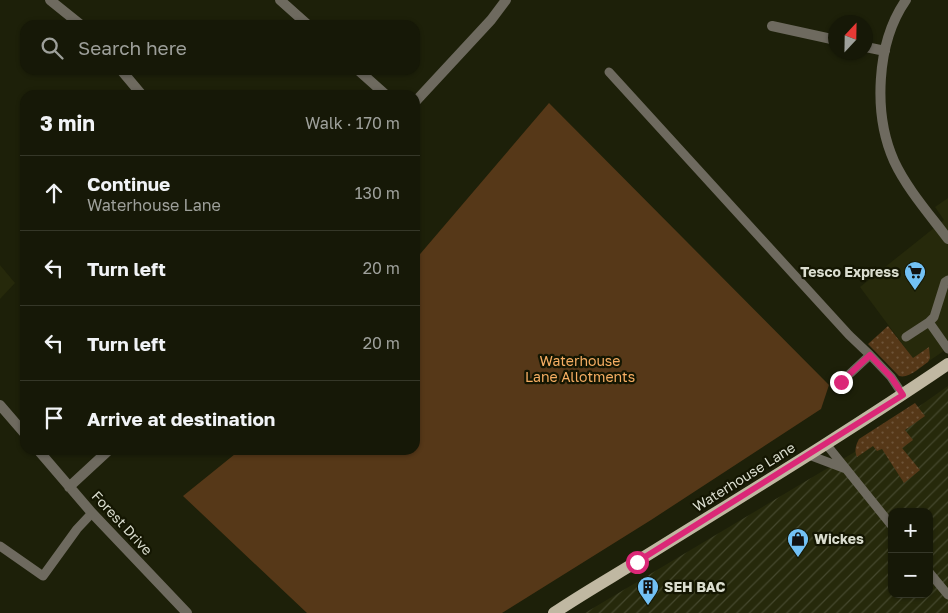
<!DOCTYPE html>
<meta charset="utf-8">
<style>
:root{--surface:#161807;--page:#1f2111;--text:#f1f3f6;--muted:#9ea09b;--line:#353728}
body{margin:0;font-family:"Golos Text",sans-serif;background:var(--page);color:var(--text)}
.controls{position:absolute;right:15px;bottom:15px;display:grid;overflow:hidden;border-radius:10px;box-shadow:0 1px 4px #0004}
.controls button{width:45px;height:45px;display:grid;place-items:center;padding:0;border:0;border-bottom:1px solid var(--line);background:var(--surface);color:var(--text);font:25px sans-serif}
.compass{position:absolute;left:828px;top:15px;width:45px;height:45px;border-radius:50%;background:var(--surface);box-shadow:0 1px 4px #0004;rotate:22deg}
.stop{position:absolute;width:15px;height:15px;margin:-11px;border:4px solid #db2777;border-radius:50%;background:#fff}
.stop.end{background:#db2777;border-color:#fff;box-shadow:0 1px 5px #0008}
.list{margin:0;padding:0;list-style:none}
h2{display:flex;justify-content:space-between;align-items:center;height:65px;margin:0;padding:0 20px;font-size:21px}
h2 small{font-size:16px;font-weight:400;color:var(--muted)}
.list li{display:grid;grid-template-columns:32px 1fr auto;gap:15px;align-items:center;box-sizing:border-box;height:75px;padding:0 20px;border-top:1px solid var(--line)}
.list b{display:block;font-size:19px;white-space:nowrap}
.list p{margin:0;font-size:16px;white-space:nowrap;color:var(--muted)}
.list em{font-size:16px;font-style:normal;color:var(--muted)}
.icon{flex:none;width:28px;height:28px;fill:none;stroke:currentColor;stroke-width:2;stroke-linecap:round;stroke-linejoin:round}
.map{position:relative;flex:none;width:948px;height:613px;overflow:hidden}
.search{position:absolute;background:var(--surface);box-shadow:0 1px 4px #0004;left:20px;top:20px;width:400px;height:55px;display:flex;align-items:center;gap:12px;box-sizing:border-box;padding:0 18px;border-radius:15px;color:var(--muted);font-size:19px}
.panel{position:absolute;background:var(--surface);box-shadow:0 1px 4px #0004;left:20px;top:90px;width:400px;height:365px;border-radius:15px}
.map>svg:first-child{display:block}
</style>
<div class="map">
<svg width="948" height="613" viewBox="0 0 948 613">
<defs>
<pattern id="industrial-furrows" width="10" height="10" patternUnits="userSpaceOnUse" patternTransform="scale(1.25)"><rect width="10" height="10" fill="#26290b"/><path d="M-1 1l2-2M0 10L10 0M9 11l2-2" fill="none" stroke="#45482e"/></pattern>
<pattern id="grass-dots" width="8" height="8" patternUnits="userSpaceOnUse" patternTransform="scale(1.25)"><rect width="8" height="8" fill="#563818"/><path d="M2 2h.1M6 6h.1" fill="none" stroke="#6e5439" stroke-width="1.8" stroke-linecap="round"/></pattern>
</defs>
<rect width="100%" height="100%" fill="#1d2009"/>
<!-- built -->
<path fill="#26290b" d="M948,198V348L919,368L909,353L860,287L944,220L935,207Z
M0,265L15,283L0,299Z"/>
<!-- industrial -->
<path fill="url(#industrial-furrows)" fill-rule="evenodd" d="M948,386V613H585L853,453ZM892,512H929V594H892Z"/>
<!-- grass -->
<path fill="url(#grass-dots)" d="M888,326L913,358L929,347L930,358L928,362C920,367 909,379 899,376L868,344Z
M915,403L925,416L905,430L913,440L902,448L920,470L904,483L882,449L877,451L873,446L857,457C854,450 856,445 859,439Z"/>
<!-- garden -->
<path fill="#563818" d="M549,103L829,385L821,409L651,520L502,613H307L183,496L240,450H415V260Z"/>
<g fill="none" stroke-linecap="round" stroke-linejoin="round">
<!-- service -->
<path stroke="#6e6a5f" stroke-width="9" d="M609,72L849,335L870,355
M948,280L945,282L934,317L929,322L948,349
M906,337L929,322
M841,382L870,355L891,377L903,395
M826,444L892,526
M809,455L846,469
M0,546L43,576L77,529L92,513
M929,572L948,595"/>
<!-- minor -->
<path stroke="#6e6a5f" stroke-width="10" d="M50,0L81,25
M280,0L308,25
M906,0C876,43 873,114 894,161C907,189 930,215 948,239
M772,26L836,40
M866,47L885,51
M121,70L142,95
M358,70L386,95
M415,102L491,20L506,0
M0,405L25,434
M38,450L92,513L187,613
M69,487L109,450"/>
<!-- primary -->
<path stroke="#c0b8a2" stroke-width="12" d="M554,613C582,594 612,577 641,559C744,495 848,432 948,364"/>
</g>
<g fill="none" stroke-linecap="round" stroke-linejoin="round">
<!-- route -->
<path stroke="#db2777" stroke-width="6" d="M637,562L903,395L891,377L870,355L841,382"/>
</g>
<!-- icons -->
<defs>
<g id="supermarket-pin" transform="scale(1.125)"><path d="M0 17L-7.5 6A9.5 9.5 0 1 1 7.5 6Z" fill="#72c1f5" stroke="#141602"/><path d="M-6-5.5h2.5l.6 2H6L4.5 2H-2.5L-4.4-4H-6ZM-1.5 3.2a1.3 1.3 0 1 0 .1 0ZM3 3.2a1.3 1.3 0 1 0 .1 0Z" fill="#111"/></g>
<g id="shop-pin" transform="scale(1.125)"><path d="M0 17L-7.5 6A9.5 9.5 0 1 1 7.5 6Z" fill="#72c1f5" stroke="#141602"/><path d="M-5-2.5h2.3a2.7 3.5 0 0 1 5.4 0H5L5.5 6h-11ZM-1.5-2.5h3a1.5 2.3 0 0 0-3 0Z" fill="#111"/></g>
<g id="building-pin" transform="scale(1.125)"><path d="M0 17L-7.5 6A9.5 9.5 0 1 1 7.5 6Z" fill="#72c1f5" stroke="#141602"/><path d="M-4-6H4V6H1V3H-1V6H-4ZM-2.5-4.3h1.7v1.8h-1.7ZM.8-4.3h1.7v1.8H.8ZM-2.5-1h1.7V.8h-1.7ZM.8-1h1.7V.8H.8Z" fill="#111"/></g>
</defs>
<g fill-rule="evenodd">
<use href="#supermarket-pin" x="915" y="272"/>
<use href="#shop-pin" x="798" y="539"/>
<use href="#building-pin" x="648" y="587"/>
</g>
<g text-anchor="middle" stroke-width="4.5" stroke-linejoin="round" paint-order="stroke">
<!-- poi labels -->
<g font-size="14" font-weight="bold" fill="#daddcf" stroke="#141602" text-anchor="start">
<text x="899" y="277" text-anchor="end">Tesco Express</text>
<text x="814" y="544">Wickes</text>
<text x="664" y="592">SEH BAC</text>
</g>
<!-- park labels -->
<g font-size="14" fill="#f6ae63" stroke="#141602">
<text x="580" y="366">Waterhouse<tspan x="580" dy="16">Lane Allotments</tspan></text>
</g>
<!-- street labels -->
<g font-size="14" fill="#daddcf" stroke="#141602">
<text transform="translate(744 477) rotate(-32)" y="5">Waterhouse Lane</text>
<text transform="translate(122 523) rotate(47)" y="5">Forest Drive</text>
</g>
</g>
</svg>
<div class="controls">
<button>+</button>
<button>−</button>
</div>
<svg class="compass" viewBox="-18 -18 36 36"><path d="M0-13l5 13h-10z" fill="#e53935"/><path d="M0 13l5-13h-10z" fill="#9ea09b"/></svg>
<div class="stop" style="left:637px;top:562px"></div>
<div class="stop end" style="left:841px;top:382px"></div>
<div class="search"><svg class="icon" aria-label="search" viewBox="0 0 24 24"><circle cx="10" cy="10" r="6"/><path d="M15 15l6 6"/></svg>Search here</div>
<section class="panel">
<h2>3 min<small>Walk · 170 m</small></h2>
<ul class="list">
<li><svg class="icon" aria-label="ahead" viewBox="0 0 24 24"><path d="M12 20V5M6 11l6-6 6 6"/></svg><div><b>Continue</b><p>Waterhouse Lane</p></div><em>130 m</em></li>
<li><svg class="icon" aria-label="left" viewBox="0 0 24 24"><path d="M17 20v-9H6M10 6l-5 5 5 5"/></svg><div><b>Turn left</b></div><em>20 m</em></li>
<li><svg class="icon" aria-label="left" viewBox="0 0 24 24"><path d="M17 20v-9H6M10 6l-5 5 5 5"/></svg><div><b>Turn left</b></div><em>20 m</em></li>
<li><svg class="icon" aria-label="arrive" viewBox="0 0 24 24"><path d="M6 21V4h12l-3 4 3 4H6"/></svg><div><b>Arrive at destination</b></div></li>
</ul>
</section>
</div>
